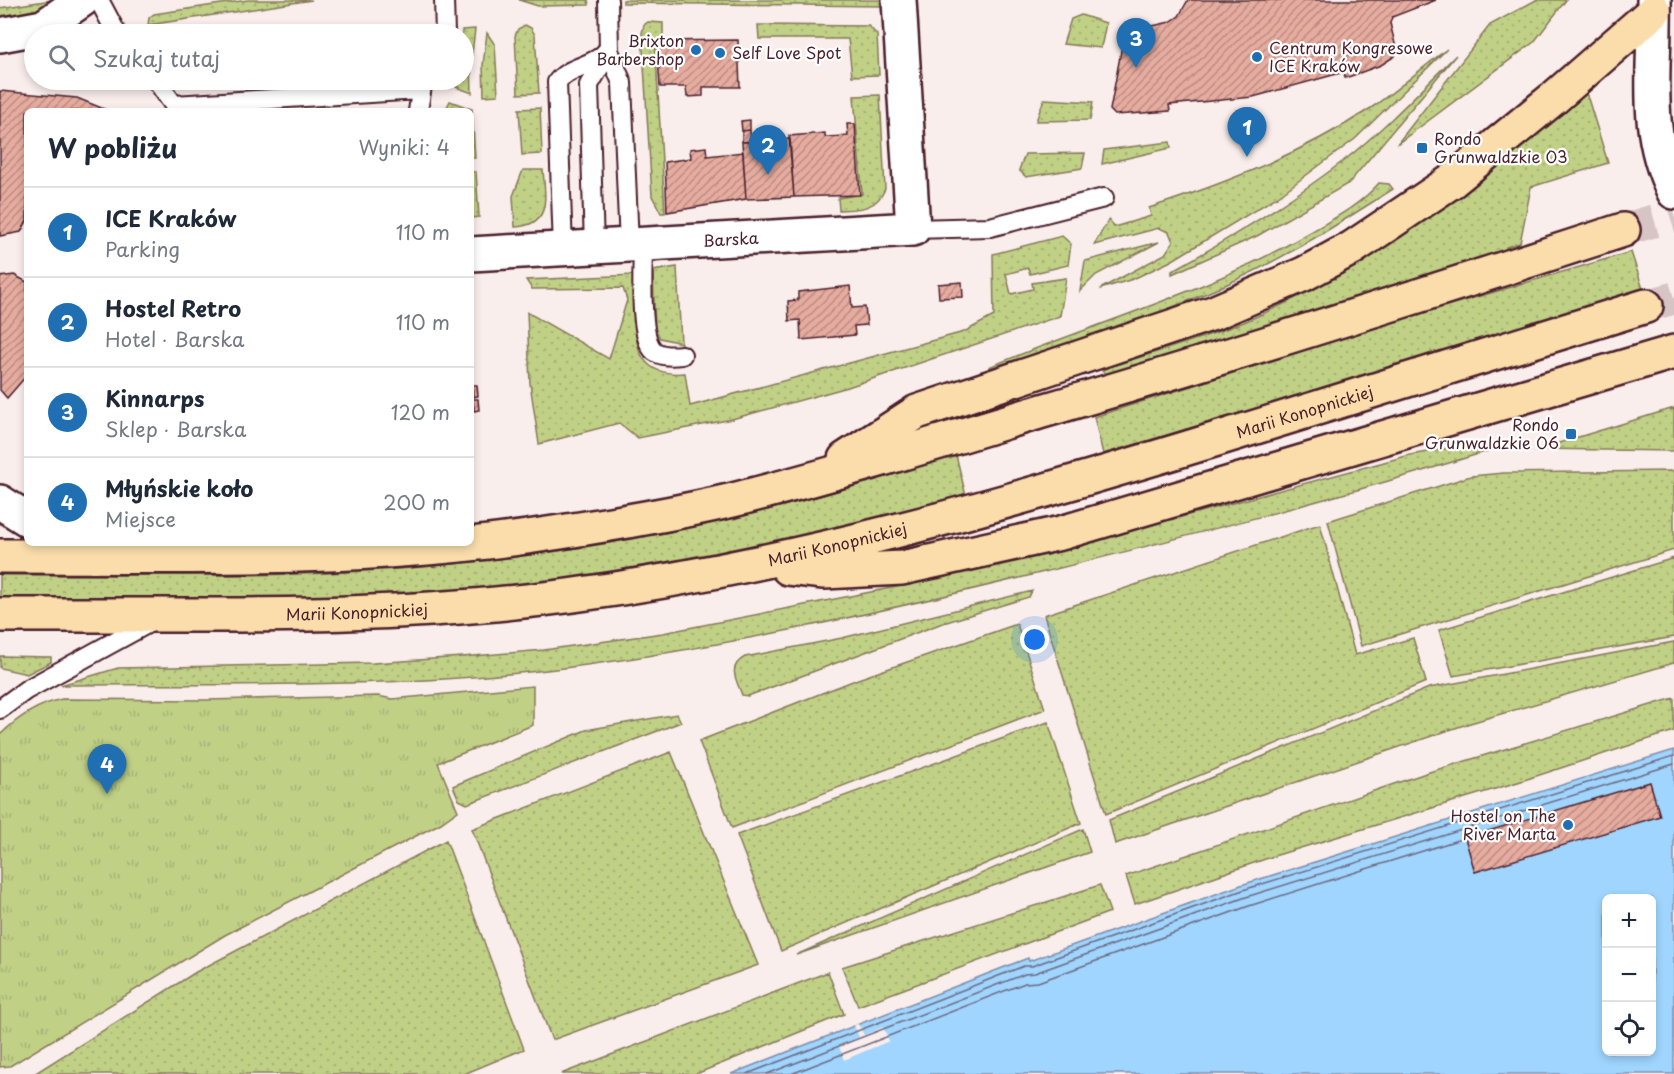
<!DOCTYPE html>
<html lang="pl">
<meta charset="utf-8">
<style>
:root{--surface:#fff;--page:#f2f2f3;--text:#1f2937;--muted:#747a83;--line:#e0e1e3;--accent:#1f6fb2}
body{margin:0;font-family:"Playpen Sans",sans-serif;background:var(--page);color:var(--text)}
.controls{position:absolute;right:18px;bottom:18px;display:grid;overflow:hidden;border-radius:9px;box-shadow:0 3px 9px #0003}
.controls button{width:54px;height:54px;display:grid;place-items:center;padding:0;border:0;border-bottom:2px solid var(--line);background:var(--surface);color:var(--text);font:30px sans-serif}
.you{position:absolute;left:1035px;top:640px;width:21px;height:21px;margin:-15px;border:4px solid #fff;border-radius:50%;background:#1a73e8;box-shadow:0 0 0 9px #1a73e833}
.badge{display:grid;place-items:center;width:39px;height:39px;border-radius:50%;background:var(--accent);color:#fff;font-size:20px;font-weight:700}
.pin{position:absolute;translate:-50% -50px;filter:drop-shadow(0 2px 3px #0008)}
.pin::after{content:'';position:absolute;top:32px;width:21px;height:18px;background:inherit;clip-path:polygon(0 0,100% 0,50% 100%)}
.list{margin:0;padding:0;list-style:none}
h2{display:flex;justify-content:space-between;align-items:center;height:78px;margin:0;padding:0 24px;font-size:26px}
h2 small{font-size:20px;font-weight:400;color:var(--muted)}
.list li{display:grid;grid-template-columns:39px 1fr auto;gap:18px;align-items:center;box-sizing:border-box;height:90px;padding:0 24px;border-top:2px solid var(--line)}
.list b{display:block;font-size:22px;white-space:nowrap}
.list p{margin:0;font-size:20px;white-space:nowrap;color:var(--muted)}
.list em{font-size:20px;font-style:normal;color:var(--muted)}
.icon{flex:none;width:33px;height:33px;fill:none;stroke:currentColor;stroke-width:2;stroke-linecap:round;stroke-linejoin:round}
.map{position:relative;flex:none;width:1674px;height:1074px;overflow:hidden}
.search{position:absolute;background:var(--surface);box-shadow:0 3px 9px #0003;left:24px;top:24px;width:450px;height:66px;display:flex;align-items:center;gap:15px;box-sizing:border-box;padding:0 21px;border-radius:33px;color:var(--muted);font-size:22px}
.panel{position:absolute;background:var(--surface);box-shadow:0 3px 9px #0003;left:24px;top:108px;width:450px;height:438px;border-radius:9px}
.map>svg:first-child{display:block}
</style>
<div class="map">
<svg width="1674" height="1074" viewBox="0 0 1674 1074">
<defs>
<pattern id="grass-dots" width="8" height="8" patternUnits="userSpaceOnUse" patternTransform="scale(1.5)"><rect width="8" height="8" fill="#c0d186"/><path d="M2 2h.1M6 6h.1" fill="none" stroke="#a6b374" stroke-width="1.8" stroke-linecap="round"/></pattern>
<pattern id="park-tufts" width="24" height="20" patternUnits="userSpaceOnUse" patternTransform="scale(1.5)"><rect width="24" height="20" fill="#c0d186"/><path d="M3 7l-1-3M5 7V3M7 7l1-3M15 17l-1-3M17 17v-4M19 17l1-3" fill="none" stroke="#a6b374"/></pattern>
<pattern id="building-hatch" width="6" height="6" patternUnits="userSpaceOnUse" patternTransform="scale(1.5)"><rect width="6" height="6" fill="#e5ac9f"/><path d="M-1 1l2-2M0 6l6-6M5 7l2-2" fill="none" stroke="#bc8b82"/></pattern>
</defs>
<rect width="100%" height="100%" fill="#faeeec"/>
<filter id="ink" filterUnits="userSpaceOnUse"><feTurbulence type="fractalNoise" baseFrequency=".0167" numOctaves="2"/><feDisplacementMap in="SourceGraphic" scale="12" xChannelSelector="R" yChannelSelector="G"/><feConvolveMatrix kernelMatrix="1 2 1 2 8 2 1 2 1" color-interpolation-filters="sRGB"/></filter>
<g filter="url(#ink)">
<!-- grass -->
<path fill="url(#grass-dots)" stroke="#857858" stroke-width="1.5" d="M52,0H70L68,6L0,17V8Z
M248,0H312L148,25L149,18L154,14Z
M519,0H588L589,5L538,6Z
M623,0H883L884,6L623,3Z
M1536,0H1566L1534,42L1397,144L1490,25Z
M1081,15L1106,23L1101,48L1063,44L1071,19Z
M648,22L663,23V39L655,40L665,213H661L652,196L642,33L644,25Z
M525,25L531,28L535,35L539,93L518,94L515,36L518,29Z
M758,25L869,26L877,35L879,75L852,76L848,39H759Z
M475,29L471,63L472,93L456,87L460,80H464L462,30Z
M487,33L495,45L498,95L484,96L483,65Z
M1447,49L1355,139L1277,197L1171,261L1133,279L1100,289L1165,254L1173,242L1169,232L1159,228L1094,245L1109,219L1114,227L1151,216L1149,208C1226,183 1303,153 1371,108C1397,90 1422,68 1447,49Z
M1456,55L1349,183L1257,236L1172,274V271C1231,238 1288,203 1342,162C1383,130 1419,92 1456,55Z
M1586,92L1608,163L1531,187L1520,243L1506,247L1507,251L1107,375L1102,371L1104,369C1153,352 1204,339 1251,319C1377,265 1481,178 1586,92Z
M880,95L885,189C876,210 859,209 839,210L838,198L862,194L854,96Z
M1044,99L1093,102L1090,120L1036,121Z
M450,101L472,109L475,158H471V111H445Z
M540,108L542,154L522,155L519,109Z
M1170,142L1171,148L1102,164L1104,150Z
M1085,153L1082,168L1026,177L1019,170L1025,154Z
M523,170H543C545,197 552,225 515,227L513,196Z
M471,172H476L479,217L471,218Z
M1379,183L1389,184L1393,189C1343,221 1293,253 1238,279C1158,317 1073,342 989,370V367C1096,323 1208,292 1309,233C1335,218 1360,205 1379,183Z
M1062,236L1071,244L1068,265L1030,274L1028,268L1006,274L1011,294L1033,289L1032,283L1066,278L1060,316L848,387L732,419L638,438L619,423L539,444L530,383L527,312L609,359L627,300L623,288L532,289L526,280L635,275C637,319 622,379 685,373L690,406L964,332L994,316L993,254Z
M1159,242L1096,275L1080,291L1085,261Z
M1631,252L1644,292L1103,454L1094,417L1395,321Z
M677,267L681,343L660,338L655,329L653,271Z
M1674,408V451L1539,449Z
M1485,442L1488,451C1341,497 1193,535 1044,572C885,611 727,647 564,668C397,689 228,684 61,685L118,668L373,663L462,657L544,650L663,633L901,586L1111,536L1410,455Z
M956,455L966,496C805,538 642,576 475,590C318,603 158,597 0,598V575C147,574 296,580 443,565C534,556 627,542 717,522C798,504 877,479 956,455Z
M1674,471V550L1361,646L1328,521L1471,476L1504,473Z
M1320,524L1355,655L1413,638L1426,682L1106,814L1044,615Z
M1674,558V637L1453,676L1439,630Z
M1032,591L1029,597L940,624L748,696L742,695C736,679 727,667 745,657L842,638Z
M1017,624L1045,709L732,828L699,741L858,679Z
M1674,642V663L1467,724L1115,844L1109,820L1429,688Z
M0,656L51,657V662L27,674L0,668Z
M1674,698V731L1518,782L1274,856L1135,904L1126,876L1426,773Z
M677,714L681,722L467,804L459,800L453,786L586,730Z
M1048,722L1081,823L781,951L737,835Z
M671,752L758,965L552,1040L472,829Z
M1083,829L1090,852L796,955Z
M446,840L524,1049L464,1074H34L196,972Z
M1100,885L1110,912L858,1006L842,967Z
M828,972L844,1014L696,1074H561Z"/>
<!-- park -->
<path fill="url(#park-tufts)" stroke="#857858" stroke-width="1.5" d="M533,686V725L438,763L458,811L441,823L225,935L10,1066L0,1067V735C17,718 39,704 62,699L205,700L378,696L392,699Z"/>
<!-- water -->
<path fill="#9fd5fe" stroke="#7d8caa" stroke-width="1.5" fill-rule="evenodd" d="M1674,750V1074H731L1028,958L1029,961L1241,885ZM1606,898H1652V1052H1606Z"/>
<!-- pier -->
<path fill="#faeeec" d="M858,1024L864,1035L883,1027L889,1041L844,1060L839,1046L859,1037L854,1025Z"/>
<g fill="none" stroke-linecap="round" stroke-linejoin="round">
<!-- shore -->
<path stroke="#6c687f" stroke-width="1.5" d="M747,1074L1024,966H1032L1243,890L1674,756
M767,1074L1025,974L1035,973L1246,897L1674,764
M791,1074L1025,983L1038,982L1249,906L1464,838"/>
</g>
<!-- building -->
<path fill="url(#building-hatch)" stroke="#4a1f2b" stroke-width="1.5" d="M1188,0H1436L1392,17L1390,23L1396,48L1395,56L1381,65L1351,76L1345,78L1344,72L1253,97L1169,105L1170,111L1115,115L1110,110L1126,24L1148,27L1170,22L1179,16Z
M738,40L740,87H703V96L687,97L686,87H660L657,41Z
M0,91L77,98L109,111H27V221L21,232L0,236Z
M750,120V130L742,131L741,121Z
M847,124H855L860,195L794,197L789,136L825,133V137L848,136Z
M750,130L751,142H742V131Z
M790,139L794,197L746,199L742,142Z
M706,147L707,156L743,152L746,199L667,212L665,162L691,158L690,149Z
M14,275L27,282V375L7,398L0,390V277Z
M962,282L963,297L939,298L938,284Z
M850,286L852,308L865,307L867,325L854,326L855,335L801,340L800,320L789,321L788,301L798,300V292Z
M472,385H477L478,396L473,397Z
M473,399H478L479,410L474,411Z
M1650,782L1660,816L1475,872L1465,838Z"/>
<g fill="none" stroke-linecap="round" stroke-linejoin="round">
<!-- primary-tunnel -->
<path stroke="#d7c5c5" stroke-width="33" stroke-dasharray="33 16" stroke-linecap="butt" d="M1623,230L1674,215
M1646,306L1674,298"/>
<!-- lane casing -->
<g stroke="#4a1f2b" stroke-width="22">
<path id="lane" d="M99,0L117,34
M444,0L445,34
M608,0L609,51L622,83L629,245
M156,80L178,111
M174,105L420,90
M418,111L423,80
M913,229L990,227L1104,198
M643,244C643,266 638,337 654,351C662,357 673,356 682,355
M594,247L589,85L608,53
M563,249L557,82C569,65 600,66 609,47
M0,709L26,690L154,620"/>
</g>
<!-- street casing -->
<g stroke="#4a1f2b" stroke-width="38">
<g id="street">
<path d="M0,35L43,27L82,0"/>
<path id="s1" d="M471,254L913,229L899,0"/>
<path d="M0,502L27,519"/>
</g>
</g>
<!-- secondary casing -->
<g stroke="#4a1f2b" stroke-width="38">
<path id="secondary" d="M1654,0C1656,68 1642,127 1674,192"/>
</g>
<!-- primary casing -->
<g stroke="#4a1f2b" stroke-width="38">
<g id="primary">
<path d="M845,459L917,412L1213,313L1304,274L1352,248L1452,181L1554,98L1654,11"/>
<path d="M0,556C175,556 353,562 527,537C596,527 665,516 733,500C836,474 937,443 1039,412C1235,355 1429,293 1623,230"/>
<path d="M788,568L824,572L902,568L1061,533L1674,352"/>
<path id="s2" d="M0,615C189,614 380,621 567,596C790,566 1002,505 1217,439C1360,395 1503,350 1646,306"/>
</g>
</g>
<!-- lane -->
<use href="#lane" stroke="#fff" stroke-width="18"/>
<!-- street -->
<use href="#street" stroke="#fff" stroke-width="33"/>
<!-- secondary -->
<use href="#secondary" stroke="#fff" stroke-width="33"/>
<!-- primary -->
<use href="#primary" stroke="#faddab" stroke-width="33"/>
</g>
</g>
<!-- markers -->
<g fill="#1f6fb2" stroke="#fff" stroke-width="2">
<circle cx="696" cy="50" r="6"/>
<circle cx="720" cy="53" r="6"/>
<circle cx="1257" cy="57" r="6"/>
<rect x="1416" y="142" width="12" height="12" rx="3"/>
<rect x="1565" y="428" width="12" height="12" rx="3"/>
<circle cx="1568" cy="825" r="6"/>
</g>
<g text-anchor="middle" stroke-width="4.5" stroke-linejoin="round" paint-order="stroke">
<!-- poi labels -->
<g font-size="16" fill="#4a1f2b" stroke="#fff" text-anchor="end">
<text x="684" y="47">Brixton<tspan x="684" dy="18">Barbershop</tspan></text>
<text x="1269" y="54" text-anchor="start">Centrum Kongresowe<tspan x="1269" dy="18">ICE Kraków</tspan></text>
<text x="732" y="59" text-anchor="start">Self Love Spot</text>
<text x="1434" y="145" text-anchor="start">Rondo<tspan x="1434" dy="18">Grunwaldzkie 03</tspan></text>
<text x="1559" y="431">Rondo<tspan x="1559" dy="18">Grunwaldzkie 06</tspan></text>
<text x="1556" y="822">Hostel on The<tspan x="1556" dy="18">River Marta</tspan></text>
</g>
<!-- street labels -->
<g font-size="16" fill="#4a1f2b" stroke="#fff">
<text dy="6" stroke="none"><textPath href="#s1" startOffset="260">Barska</textPath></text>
<text dy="6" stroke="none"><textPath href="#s2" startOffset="1329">Marii Konopnickiej</textPath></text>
<text dy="6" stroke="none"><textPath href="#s2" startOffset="843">Marii Konopnickiej</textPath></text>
<text dy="6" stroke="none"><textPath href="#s2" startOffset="357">Marii Konopnickiej</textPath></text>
</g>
</g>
</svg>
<div class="controls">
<button>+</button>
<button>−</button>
<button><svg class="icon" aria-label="locate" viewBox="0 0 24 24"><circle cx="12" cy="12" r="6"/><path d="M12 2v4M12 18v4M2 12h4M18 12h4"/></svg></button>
</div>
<div class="you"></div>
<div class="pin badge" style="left:1247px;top:157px">1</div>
<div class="pin badge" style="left:768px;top:175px">2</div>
<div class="pin badge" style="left:1136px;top:68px">3</div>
<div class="pin badge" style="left:107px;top:794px">4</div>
<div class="search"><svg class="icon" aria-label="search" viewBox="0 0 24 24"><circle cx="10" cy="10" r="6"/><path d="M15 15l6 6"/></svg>Szukaj tutaj</div>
<section class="panel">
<h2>W pobliżu<small>Wyniki: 4</small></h2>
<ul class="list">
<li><span class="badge">1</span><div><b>ICE Kraków</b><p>Parking</p></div><em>110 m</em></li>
<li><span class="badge">2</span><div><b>Hostel Retro</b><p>Hotel · Barska</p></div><em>110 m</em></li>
<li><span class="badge">3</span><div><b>Kinnarps</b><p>Sklep · Barska</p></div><em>120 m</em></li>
<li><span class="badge">4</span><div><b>Młyńskie koło</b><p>Miejsce</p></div><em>200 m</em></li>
</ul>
</section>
</div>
